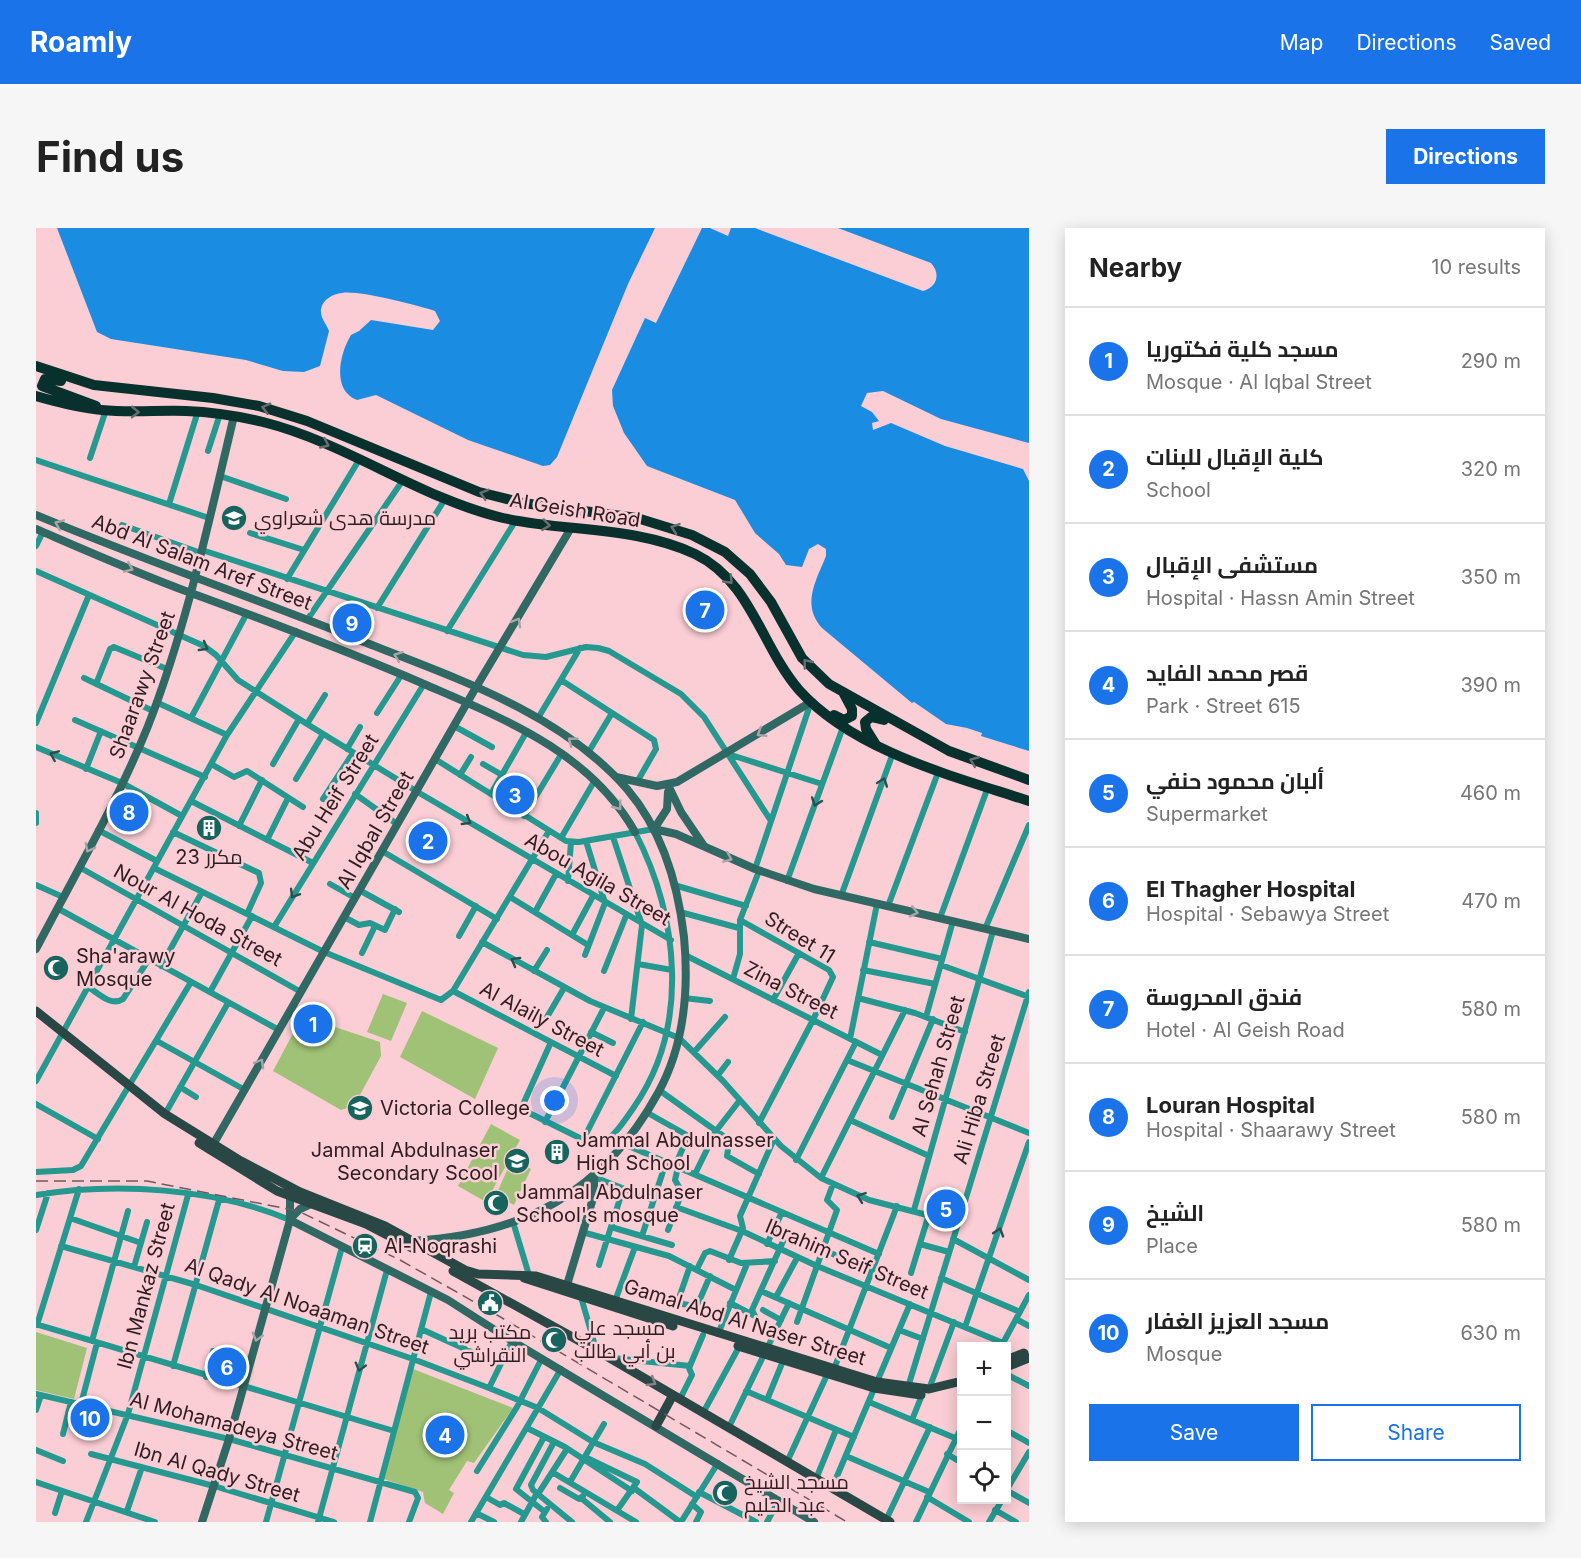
<!DOCTYPE html>
<meta charset="utf-8">
<style>
:root{--surface:#fff;--page:#f6f6f6;--text:#222;--muted:#767676;--line:#e0e0e0;--accent:#1a73e8}
body{margin:0;font-family:Inter,Cairo,sans-serif;background:var(--page);color:var(--text)}
.controls{position:absolute;right:18px;bottom:18px;display:grid;overflow:hidden;border-radius:0px;box-shadow:0 3px 15px #0003}
.controls button{width:54px;height:54px;display:grid;place-items:center;padding:0;border:0;border-bottom:2px solid var(--line);background:var(--surface);color:var(--text);font:30px sans-serif}
.you{position:absolute;left:519px;top:873px;width:21px;height:21px;margin:-15px;border:4px solid #fff;border-radius:50%;background:#1a73e8;box-shadow:0 0 0 9px #1a73e833}
.badge{display:grid;place-items:center;width:39px;height:39px;border-radius:50%;background:var(--accent);color:#fff;font-size:20px;font-weight:700}
.pin{position:absolute;translate:-50% -50%;border:3px solid #fff;box-shadow:0 2px 6px #0006}
.list{margin:0;padding:0;list-style:none}
h2{display:flex;justify-content:space-between;align-items:center;height:78px;margin:0;padding:0 24px;font-size:26px}
h2 small{font-size:20px;font-weight:400;color:var(--muted)}
.list li{display:grid;grid-template-columns:39px 1fr auto;gap:18px;align-items:center;box-sizing:border-box;height:108px;padding:0 24px;border-top:2px solid var(--line)}
.list b{display:block;font-size:22px;white-space:nowrap}
.list p{margin:0;font-size:20px;white-space:nowrap;color:var(--muted)}
.list em{font-size:20px;font-style:normal;color:var(--muted)}
.actions{display:flex;gap:12px;padding:18px 24px}
.actions a{flex:1;padding:14px 0;border:2px solid var(--accent);border-radius:0px;text-align:center;font-size:21px;color:var(--accent)}
.actions .main{background:var(--accent);color:#fff}
.icon{flex:none;width:33px;height:33px;fill:none;stroke:currentColor;stroke-width:2;stroke-linecap:round;stroke-linejoin:round}
.map{position:relative;flex:none;width:993px;height:1294px;overflow:hidden;border-radius:0px}
header{display:flex;align-items:center;gap:36px;box-sizing:border-box;height:84px;padding:0 30px;background:var(--accent);color:#fff}
header strong{font-size:28px}
nav{display:flex;gap:33px;margin-inline-start:auto;font-size:21px}
.intro{display:flex;align-items:center;justify-content:space-between;box-sizing:border-box;height:144px;padding:0 36px}
h1{margin:0;font-size:42px}
.button{padding:15px 27px;border-radius:0px;background:var(--accent);color:#fff;font-size:21px;font-weight:700}
main{display:flex;gap:36px;padding:0 36px}
aside{flex:1;background:var(--surface);border-radius:0px;box-shadow:0 3px 15px #0003}
.map>svg:first-child{display:block}
</style>
<header>
<strong>Roamly</strong>
<nav><a>Map</a><a>Directions</a><a>Saved</a></nav>
</header>
<div class="intro"><h1>Find us</h1><a class="button">Directions</a></div>
<main>
<div class="map">
<svg width="993" height="1294" viewBox="0 0 993 1294">
<rect width="100%" height="100%" fill="#fbcdd4"/>
<!-- green -->
<path fill="#a0c276" d="M347,766L371,775L355,813L331,804Z
M386,783L462,820L439,871L364,829Z
M262,796L286,808L293,797L344,814L345,828L318,878L305,882L237,843Z
M455,896L484,912L450,974L422,958Z
M476,931L495,941L478,977L460,967Z
M0,1104L51,1120L38,1171L0,1162Z
M377,1141L477,1180L438,1235L431,1233L413,1262L418,1265L407,1286L389,1275L387,1264L348,1251Z"/>
<!-- water -->
<path fill="#1a8ce1" d="M21,0H619L592,56L521,229L514,237L507,238L432,212L340,167L321,172C295,162 304,125 315,107L323,103L335,92L397,102L404,93L399,83C380,77 323,62 306,65C297,66 287,71 285,81C284,90 290,95 293,103L284,138L268,144L247,143L210,132L75,111L61,104Z
M666,0H674L692,8L695,0H719L887,63C901,59 905,46 895,35L802,0H993V215L905,191L847,163L831,165L825,178L836,184L843,193L836,195L837,202L855,195L909,218L987,241L993,253V523L945,508L946,505L931,500L910,496L878,474L876,475L786,400C765,377 780,353 790,328V321L782,316L773,321L766,339L750,337L743,326L719,305L699,272L611,238L588,205L577,178L576,162L609,90L620,95Z"/>
<g fill="none" stroke-linecap="round" stroke-linejoin="round">
<!-- street -->
<path stroke="#259890" stroke-width="6" d="M172,223L184,186
M54,230L70,182
M0,232L173,290
M184,248L250,271
M133,276L162,183
M86,297L165,325
M214,305L268,322
M0,318L7,304
M166,322L487,427L510,429L550,419L562,420L573,423L645,466L668,489L735,593
M0,343L168,418L180,427L202,452L271,496L385,566L635,712
M251,351L323,232
M341,380L409,271
M271,392L367,252
M411,403L480,292
M48,450L117,483
M525,452L618,512L620,521L601,554
M60,456L74,421L78,419L131,441
M120,474L191,507
M341,485L366,446
M155,490L211,385
M502,490L544,420
M39,492L169,549
M0,495L53,367
M271,496L289,467
M418,498L456,519
M0,519L86,555L146,588
M311,521L324,499
M552,525L576,485
M692,526L786,556
M399,531L530,613L543,614L618,601
M175,536L198,549L211,543L267,579
M237,536L263,491
M447,536L466,547
M50,541L65,503
M424,547L435,529
M260,551L287,506
M319,566L361,596
M455,566L491,503
M287,571L317,525
M155,573L277,635
M0,585V595
M488,588L526,525
M203,598L226,552
M62,602L121,633
M137,604L223,645L225,655L211,686
M577,609L606,697L595,791
M525,610L559,552
M231,612L252,570
M346,623L461,691
M43,639L265,764
M118,640L288,724L405,772L417,763L513,603
M719,641L775,474
M532,653L535,614
M751,653L807,499
M294,656L319,670
M0,657L27,669
M638,657L710,678
M323,662L363,684
M805,668L857,525
M474,669L552,717
M852,678L903,542
M21,680L243,802
M499,684L520,646
M644,684L703,700
M308,689L323,697L334,695L349,702L359,681
M904,690L952,559
M704,692L793,742L797,749L777,792L723,895
M238,699L388,456
M949,701L993,597
M536,707L557,668
M423,708L440,678
M446,714L554,773L643,810L687,853L745,918L785,950L833,972L922,995
M833,714L906,731
M326,725L339,698
M549,727L569,675L550,613
M649,727L846,827
M602,736L636,742
M905,737L993,769
M125,738L166,664
M827,742L899,756
M498,743L511,722
M568,743L590,688
M697,751L704,726V692L723,643
M51,758C62,765 75,779 87,771L113,731
M417,763L580,848
M174,764L216,688
M648,770L674,773
M822,770L879,785L929,804
M737,772L763,725
M511,789L528,760
M890,789L917,693
M555,804L577,815
M814,811L841,676
M121,813L209,862
M515,814L485,881L558,917L565,916C579,908 589,892 598,879C655,797 642,688 599,604
M659,823L689,789
M811,832L993,905
M682,847L692,834
M0,853L191,507L260,403
M144,859L160,869
M623,862L690,910L693,915L691,928L723,946
M0,876L62,911
M610,884L672,919
M129,886L192,775
M856,889L897,791
M814,892L893,928
M509,894L568,780
M547,912L607,794
M588,916L843,1026
M760,932L820,814
M639,938L652,908
M0,944L37,942L45,938L155,754
M659,946L680,903L704,872
M558,949L617,972
M785,950L869,782
M0,967C81,954 178,960 254,992
M640,979L706,1003L781,1038L967,1115
M878,982L957,703
M34,990L105,1015
M477,994L493,1047
M575,999L636,1017
M0,1002L12,965
M632,1002L646,964L639,952L642,939
M546,1004L633,1028L700,1062
M606,1008L630,934
M917,1011L993,1052
M731,1016L746,984
M884,1016L913,1024
M25,1018L160,1057L377,1131L453,1160L502,1180L557,1214L609,1236L661,1269
M787,1022L836,1042
M693,1032L707,1000L704,988L738,911
M563,1037L587,961
M654,1038L643,1070L646,1076L661,1078L674,1048
M98,1039L111,994
M661,1041L669,1025L674,1023L705,1035L739,1033
M875,1045L893,986
M905,1050L984,1084
M725,1063L855,1120
M545,1069L560,1121
M740,1069L761,1030
M579,1073L599,1019
M694,1075L719,1088
M727,1082L745,1092
M719,1088L716,1082L749,1009
M980,1091L993,1098
M761,1094L801,982L791,972L797,956
M0,1096L358,1203
M1,1097L43,961
M929,1099L993,914
M385,1101L429,1121
M863,1102L887,1111
M682,1106L711,1036
M56,1113L92,983
M966,1117L993,1067
M433,1123L464,1136
M577,1130L654,1138
M137,1138L183,972
M798,1141L861,978
M970,1146L993,1158
M170,1149L177,1123
M872,1159L993,764
M453,1160L476,1113
M893,1161L918,1094
M710,1163L818,1209
M0,1166L193,1211L379,1264L382,1270L373,1294
M644,1171L656,1147L653,1140L667,1107
M731,1172L747,1133
M833,1174L919,1210
M45,1176L61,1115
M0,1182L5,1167
M667,1185L703,1119
M876,1192L886,1167
M693,1199L753,1075
M491,1200L529,1219L596,1263
M970,1202L993,1215
M27,1206L35,1174
M508,1209L480,1261L509,1284
M518,1214L495,1257L497,1262L536,1294
M0,1222L27,1233
M55,1226L178,1258L298,1294
M911,1226L926,1235
M810,1228L893,1264
M549,1229L601,1254L582,1281
M751,1234L791,1147
M441,1243L481,1179L506,1130
M516,1244L600,1294
M780,1251L800,1202
M0,1254L119,1294
M534,1254L568,1196
M524,1260L543,1271L547,1268
M598,1260L644,1294
M796,1260L874,1076
M970,1262L993,1275
M970,1263L993,1224
M663,1264L720,1294
M502,1266L531,1221
M450,1269L464,1277L468,1275L488,1286
M891,1269L933,1294
M545,1270L574,1294
M656,1276L665,1284L660,1294
M959,1282L980,1294
M91,1283L106,1239
M19,1285L26,1263
M440,1285L458,1294
M850,1292L894,1199
M50,1294L92,1186L152,967
M230,1294L306,1019
M282,1294L351,1042
M334,1294L395,1064
M435,1294L525,1141
M485,1294L501,1265
M510,1294L506,1289L511,1281
M645,1294L682,1235
M731,1294L743,1272
M880,1294L926,1198
M953,1294L966,1272"/>
<!-- secondary -->
<path stroke="#306863" stroke-width="8" d="M0,287C105,331 212,368 318,410C413,448 522,482 591,561C626,602 642,656 648,709C653,762 648,818 622,865C567,965 487,1007 375,1013
M0,301C51,323 103,346 155,365C234,394 312,423 388,456C468,491 554,524 599,604
M580,549L621,558L641,554L775,474
M632,557L645,584L668,618
M618,601L640,606L719,641L778,661L993,711
M618,601L631,581L632,564
M0,721C38,648 81,575 112,498C151,398 173,292 198,188
M174,922L439,461L535,300
M254,991L264,981L277,975
M254,992L412,1072L476,1113L778,1294
M531,1057L558,967V949
M166,1294L193,1211L254,992V969"/>
<!-- primary -->
<path stroke="#294845" stroke-width="9" d="M0,783L129,886L205,933L264,964L349,998L429,1042L442,1046L500,1048L841,1154L893,1161L926,1153
M163,915L241,963L330,996L376,1020
M417,1043L567,1126L854,1294
M488,1050L637,1098
M702,1118L838,1160L885,1167
M970,1132L988,1125
M970,1139L993,1130
M620,1198L637,1167"/>
<!-- highway -->
<path stroke="#08312e" stroke-width="10" d="M0,138L58,157L177,170L223,178L271,193L443,264L487,275L601,290L656,307L689,324L714,346L735,374L766,430L793,456L913,523L993,552
M25,153L9,151L6,158L60,178
M0,168C21,174 43,180 66,182C94,185 122,182 150,183C176,184 202,188 227,194C311,215 383,270 467,290C530,304 600,298 659,326C715,353 725,418 763,462C818,523 917,548 993,573
M798,487L808,492L816,488V481L808,466
M840,517L830,501L829,494L835,489L848,492"/>
<!-- rail -->
<path stroke="#73585d" stroke-width="1.5" stroke-dasharray="12 6" stroke-linecap="butt" d="M0,953H111L262,983L364,1032L456,1084L811,1294"/>
</g>
<!-- one-way arrows -->
<defs><path id="oneway-chevron" d="M-2-3.5L2.5 0L-2 3.5" fill="none" stroke-width="1.6" stroke-linecap="round" stroke-linejoin="round" transform="scale(1.5)"/></defs>
<g stroke="#696f70">
<use href="#oneway-chevron" transform="translate(230 180) rotate(-165)"/>
<use href="#oneway-chevron" transform="translate(99 184) rotate(1)"/>
<use href="#oneway-chevron" transform="translate(289 216) rotate(24)"/>
<use href="#oneway-chevron" transform="translate(448 266) rotate(-163)"/>
<use href="#oneway-chevron" transform="translate(510 297) rotate(7)"/>
<use href="#oneway-chevron" transform="translate(639 300) rotate(-161)"/>
<use href="#oneway-chevron" transform="translate(693 352) rotate(46)"/>
<use href="#oneway-chevron" transform="translate(771 435) rotate(-129)"/>
<use href="#oneway-chevron" transform="translate(938 533) rotate(-158)"/>
</g>
<g stroke="#aaa5a7">
<use href="#oneway-chevron" transform="translate(23 296) rotate(-157)"/>
<use href="#oneway-chevron" transform="translate(93 340) rotate(23)"/>
<use href="#oneway-chevron" transform="translate(481 394) rotate(-60)"/>
<use href="#oneway-chevron" transform="translate(362 428) rotate(-159)"/>
<use href="#oneway-chevron" transform="translate(725 505) rotate(148)"/>
<use href="#oneway-chevron" transform="translate(536 513) rotate(-143)"/>
<use href="#oneway-chevron" transform="translate(582 578) rotate(53)"/>
<use href="#oneway-chevron" transform="translate(53 620) rotate(118)"/>
<use href="#oneway-chevron" transform="translate(692 630) rotate(23)"/>
<use href="#oneway-chevron" transform="translate(878 684) rotate(13)"/>
<use href="#oneway-chevron" transform="translate(224 835) rotate(-60)"/>
<use href="#oneway-chevron" transform="translate(221 1109) rotate(106)"/>
</g>
<g stroke="#2a4e4d">
<use href="#oneway-chevron" transform="translate(168 419) rotate(30)"/>
<use href="#oneway-chevron" transform="translate(18 527) rotate(-157)"/>
<use href="#oneway-chevron" transform="translate(847 554) rotate(-70)"/>
<use href="#oneway-chevron" transform="translate(780 574) rotate(110)"/>
<use href="#oneway-chevron" transform="translate(431 593) rotate(31)"/>
<use href="#oneway-chevron" transform="translate(258 666) rotate(121)"/>
<use href="#oneway-chevron" transform="translate(479 733) rotate(-151)"/>
<use href="#oneway-chevron" transform="translate(825 969) rotate(-160)"/>
<use href="#oneway-chevron" transform="translate(963 1004) rotate(-72)"/>
<use href="#oneway-chevron" transform="translate(324 1139) rotate(106)"/>
</g>
<use stroke="#888485" href="#oneway-chevron" transform="translate(616 1154) rotate(31)"/>
<!-- icons -->
<defs>
<g id="school-disc" transform="scale(1.35)"><circle r="9.5" fill="#17645f" stroke="#fbcdd4"/><path d="M0-5L7-2L0 1L-7-2ZM-4 1L0 2.5L4 1V4Q0 6-4 4Z" fill="#fff"/></g>
<g id="building-disc" transform="scale(1.35)"><circle r="9.5" fill="#17645f" stroke="#fbcdd4"/><path d="M-4-6H4V6H1V3H-1V6H-4ZM-2.5-4.3h1.7v1.8h-1.7ZM.8-4.3h1.7v1.8H.8ZM-2.5-1h1.7V.8h-1.7ZM.8-1h1.7V.8H.8Z" fill="#fff"/></g>
<g id="mosque-disc" transform="scale(1.35)"><circle r="9.5" fill="#17645f" stroke="#fbcdd4"/><path d="M3.5-4.9A6 6 0 1 0 3.5 4.9A5 5 0 1 1 3.5-4.9Z" fill="#fff"/></g>
<g id="station-disc" transform="scale(1.35)"><circle r="9.5" fill="#17645f" stroke="#fbcdd4"/><path d="M-3-6H3Q5-6 5-4V2Q5 4 3 4L4.5 6H3L1.5 4h-3L-3 6H-4.5L-3 4Q-5 4-5 2V-4Q-5-6-3-6ZM-3.5-4v3h7v-3ZM-3.5 1v1.5H-2V1ZM2 1v1.5H3.5V1Z" fill="#fff"/></g>
<g id="civic-disc" transform="scale(1.35)"><circle r="9.5" fill="#17645f" stroke="#fbcdd4"/><path d="M-.6-6.5H3V-4.5H.6V-3L4-1V1h2V6H-6V1h2V-1L-.6-3ZM-1.2 2.5V6h2.4V2.5Z" fill="#fff"/></g>
</defs>
<g fill-rule="evenodd">
<use href="#school-disc" x="198" y="290"/>
<use href="#building-disc" x="173" y="600"/>
<use href="#mosque-disc" x="20" y="740"/>
<use href="#school-disc" x="324" y="880"/>
<use href="#building-disc" x="521" y="924"/>
<use href="#school-disc" x="481" y="933"/>
<use href="#mosque-disc" x="460" y="975"/>
<use href="#station-disc" x="329" y="1018"/>
<use href="#civic-disc" x="454" y="1075"/>
<use href="#mosque-disc" x="518" y="1112"/>
<use href="#mosque-disc" x="689" y="1265"/>
</g>
<g text-anchor="middle" stroke-width="5" stroke-linejoin="round" paint-order="stroke">
<!-- street labels -->
<g font-size="20" fill="#2e1d20" stroke="#fbcdd4">
<text transform="translate(539 282) rotate(9)" y="7">Al Geish Road</text>
<text transform="translate(166 334) rotate(21)" y="7">Abd Al Salam Aref Street</text>
<text transform="translate(106 457) rotate(-70)" y="7">Shaarawy Street</text>
<text transform="translate(299 569) rotate(-58)" y="7">Abu Heif Street</text>
<text transform="translate(339 602) rotate(-60)" y="7">Al Iqbal Street</text>
<text transform="translate(562 651) rotate(30)" y="7">Abou Agila Street</text>
<text transform="translate(162 687) rotate(29)" y="7">Nour Al Hoda Street</text>
<text transform="translate(764 709) rotate(32)" y="7">Street 11</text>
<text transform="translate(755 762) rotate(27)" y="7">Zina Street</text>
<text transform="translate(506 791) rotate(28)" y="7">Al Alaily Street</text>
<text transform="translate(902 838) rotate(-74)" y="7">Al Sehah Street</text>
<text transform="translate(943 871) rotate(-73)" y="7">Ali Hiba Street</text>
<text transform="translate(811 1031) rotate(23)" y="7">Ibrahim Seif Street</text>
<text transform="translate(110 1058) rotate(-75)" y="7">Ibn Mankaz Street</text>
<text transform="translate(271 1078) rotate(19)" y="7">Al Qady Al Noaaman Street</text>
<text transform="translate(709 1094) rotate(17)" y="7">Gamal Abd Al Naser Street</text>
<text transform="translate(198 1198) rotate(15)" y="7">Al Mohamadeya Street</text>
<text transform="translate(181 1244) rotate(16)" y="7">Ibn Al Qady Street</text>
</g>
<!-- poi labels -->
<g font-size="20" fill="#2e1d20" stroke="#fbcdd4" text-anchor="start">
<text x="218" y="297">مدرسة هدى شعراوي</text>
<text x="173" y="636" text-anchor="middle">23 مكرر</text>
<text x="40" y="735">Sha'arawy<tspan x="40" dy="23">Mosque</tspan></text>
<text x="344" y="887">Victoria College</text>
<text x="540" y="919">Jammal Abdulnasser<tspan x="540" dy="23">High School</tspan></text>
<text x="462" y="929" text-anchor="end">Jammal Abdulnaser<tspan x="462" dy="23">Secondary Scool</tspan></text>
<text x="480" y="971">Jammal Abdulnaser<tspan x="480" dy="23">School's mosque</tspan></text>
<text x="348" y="1025">Al-Noqrashi</text>
<text x="538" y="1107">مسجد علي<tspan x="538" dy="23">بن أبي طالب</tspan></text>
<text x="454" y="1111" text-anchor="middle">مكتب بريد<tspan x="454" dy="23">النقراشي</tspan></text>
<text x="708" y="1261">مسجد الشيخ<tspan x="708" dy="23">عبد الحليم</tspan></text>
</g>
</g>
</svg>
<div class="controls">
<button>+</button>
<button>−</button>
<button><svg class="icon" aria-label="locate" viewBox="0 0 24 24"><circle cx="12" cy="12" r="6"/><path d="M12 2v4M12 18v4M2 12h4M18 12h4"/></svg></button>
</div>
<div class="you"></div>
<div class="pin badge" style="left:277px;top:796px">1</div>
<div class="pin badge" style="left:392px;top:613px">2</div>
<div class="pin badge" style="left:479px;top:567px">3</div>
<div class="pin badge" style="left:409px;top:1207px">4</div>
<div class="pin badge" style="left:910px;top:981px">5</div>
<div class="pin badge" style="left:191px;top:1139px">6</div>
<div class="pin badge" style="left:669px;top:382px">7</div>
<div class="pin badge" style="left:93px;top:584px">8</div>
<div class="pin badge" style="left:316px;top:395px">9</div>
<div class="pin badge" style="left:54px;top:1190px">10</div>
</div>
<aside>
<h2>Nearby<small>10 results</small></h2>
<ul class="list">
<li><span class="badge">1</span><div><b>مسجد كلية فكتوريا</b><p>Mosque · Al Iqbal Street</p></div><em>290 m</em></li>
<li><span class="badge">2</span><div><b>كلية الإقبال للبنات</b><p>School</p></div><em>320 m</em></li>
<li><span class="badge">3</span><div><b>مستشفى الإقبال</b><p>Hospital · Hassn Amin Street</p></div><em>350 m</em></li>
<li><span class="badge">4</span><div><b>قصر محمد الفايد</b><p>Park · Street 615</p></div><em>390 m</em></li>
<li><span class="badge">5</span><div><b>ألبان محمود حنفي</b><p>Supermarket</p></div><em>460 m</em></li>
<li><span class="badge">6</span><div><b>El Thagher Hospital</b><p>Hospital · Sebawya Street</p></div><em>470 m</em></li>
<li><span class="badge">7</span><div><b>فندق المحروسة</b><p>Hotel · Al Geish Road</p></div><em>580 m</em></li>
<li><span class="badge">8</span><div><b>Louran Hospital</b><p>Hospital · Shaarawy Street</p></div><em>580 m</em></li>
<li><span class="badge">9</span><div><b>الشيخ</b><p>Place</p></div><em>580 m</em></li>
<li><span class="badge">10</span><div><b>مسجد العزيز الغفار</b><p>Mosque</p></div><em>630 m</em></li>
</ul>
<div class="actions"><a class="main">Save</a><a>Share</a></div>
</aside>
</main>
